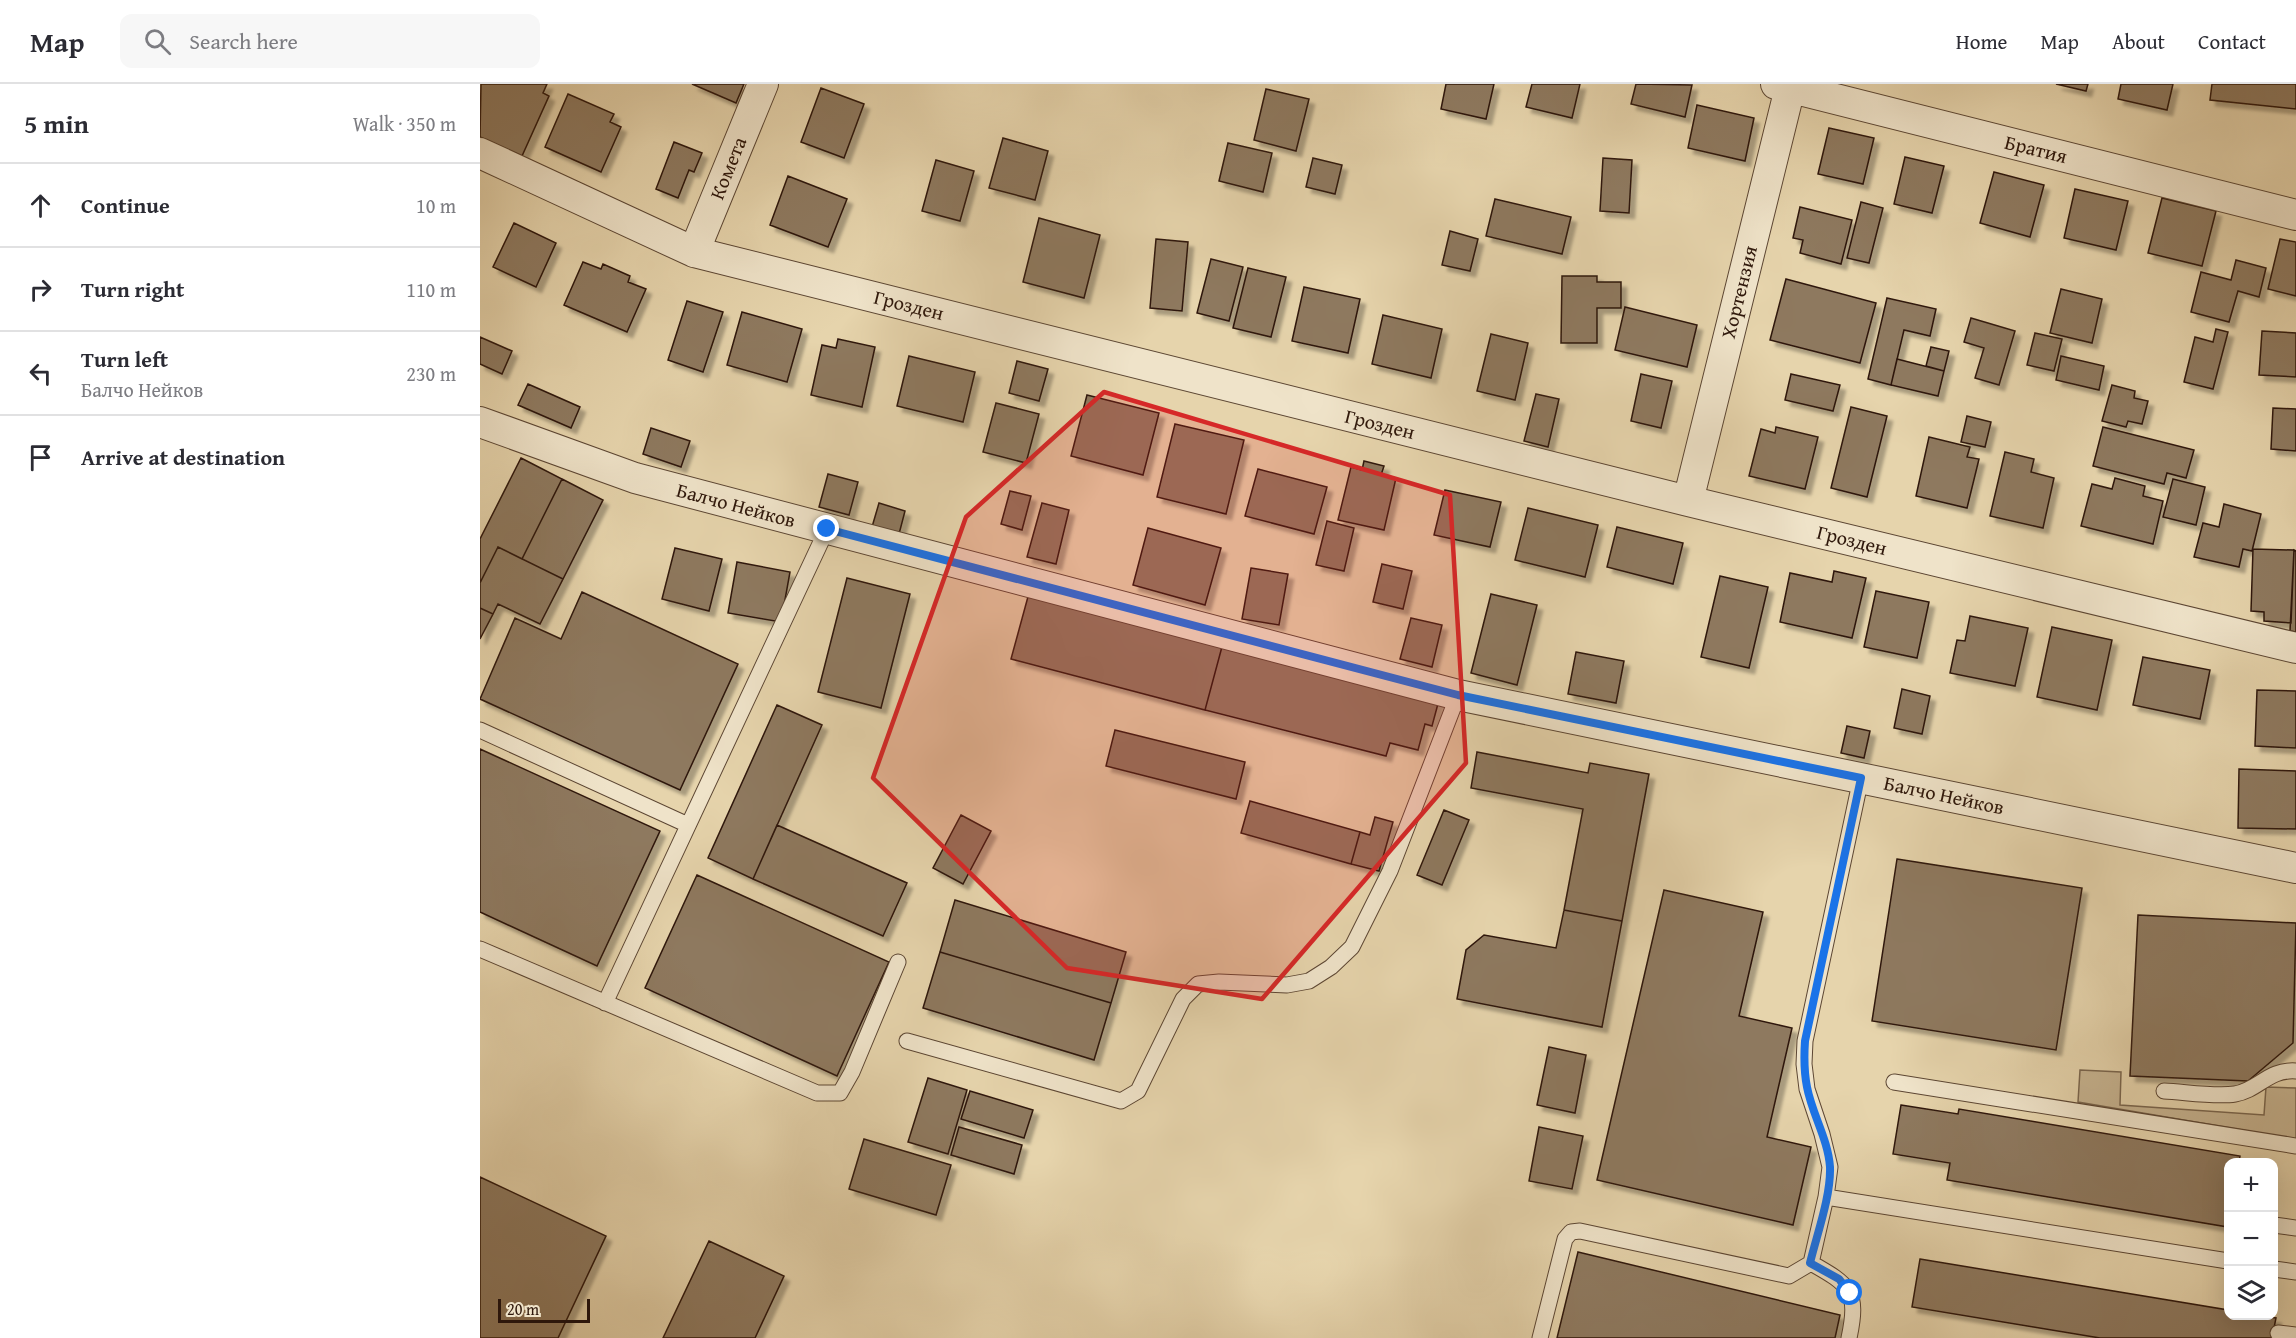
<!DOCTYPE html>
<meta charset="utf-8">
<style>
:root{--surface:#fff;--page:#f7f7f7;--text:#2b2b33;--muted:#7c7c81;--line:#e1e1e2}
body{margin:0;font-family:"Gentium Book Plus",serif;background:var(--page);color:var(--text)}
.controls{position:absolute;right:18px;bottom:18px;display:grid;overflow:hidden;border-radius:12px;box-shadow:0 6px 24px #0002}
.controls button{width:54px;height:54px;display:grid;place-items:center;padding:0;border:0;border-bottom:2px solid var(--line);background:var(--surface);color:var(--text);font:30px sans-serif}
.scale{position:absolute;left:18px;bottom:15px;width:92px;box-sizing:border-box;padding-left:6px;border:3px solid #2e170b;border-top:0;font-size:16px;line-height:21px;white-space:nowrap;color:#2e170b;-webkit-text-stroke:4px #efe3c9;paint-order:stroke}
.stop{position:absolute;width:18px;height:18px;margin:-14px;border:4px solid #1a73e8;border-radius:50%;background:#fff}
.stop.end{background:#1a73e8;border-color:#fff;box-shadow:0 2px 6px #0008}
.list{margin:0;padding:0;list-style:none}
h2{display:flex;justify-content:space-between;align-items:center;height:78px;margin:0;padding:0 24px;font-size:26px}
h2 small{font-size:20px;font-weight:400;color:var(--muted)}
.list li{display:grid;grid-template-columns:39px 1fr auto;gap:18px;align-items:center;box-sizing:border-box;height:84px;padding:0 24px;border-top:2px solid var(--line)}
.list b{display:block;font-size:22px;white-space:nowrap}
.list p{margin:0;font-size:20px;white-space:nowrap;color:var(--muted)}
.list em{font-size:20px;font-style:normal;color:var(--muted)}
.icon{flex:none;width:33px;height:33px;fill:none;stroke:currentColor;stroke-width:2;stroke-linecap:round;stroke-linejoin:round}
.map{position:relative;flex:none;width:1816px;height:1254px;overflow:hidden}
header{display:flex;align-items:center;gap:36px;box-sizing:border-box;height:84px;padding:0 30px;background:var(--surface);border-bottom:2px solid var(--line)}
header strong{font-size:28px}
nav{display:flex;gap:33px;margin-inline-start:auto;font-size:21px}
.search{width:420px;height:54px;background:var(--page);display:flex;align-items:center;gap:15px;box-sizing:border-box;padding:0 21px;border-radius:12px;color:var(--muted);font-size:22px}
main{display:flex}
aside{flex:1;background:var(--surface)}
.map>svg:first-child{display:block}
</style>
<header>
<strong>Map</strong>
<div class="search"><svg class="icon" aria-label="search" viewBox="0 0 24 24"><circle cx="10" cy="10" r="6"/><path d="M15 15l6 6"/></svg>Search here</div>
<nav><a>Home</a><a>Map</a><a>About</a><a>Contact</a></nav>
</header>
<main>
<aside>
<h2>5 min<small>Walk · 350 m</small></h2>
<ul class="list">
<li><svg class="icon" aria-label="ahead" viewBox="0 0 24 24"><path d="M12 20V5M6 11l6-6 6 6"/></svg><div><b>Continue</b></div><em>10 m</em></li>
<li><svg class="icon" aria-label="right" viewBox="0 0 24 24"><path d="M7 20v-9h11M14 6l5 5-5 5"/></svg><div><b>Turn right</b></div><em>110 m</em></li>
<li><svg class="icon" aria-label="left" viewBox="0 0 24 24"><path d="M17 20v-9H6M10 6l-5 5 5 5"/></svg><div><b>Turn left</b><p>Балчо Нейков</p></div><em>230 m</em></li>
<li><svg class="icon" aria-label="arrive" viewBox="0 0 24 24"><path d="M6 21V4h12l-3 4 3 4H6"/></svg><div><b>Arrive at destination</b></div></li>
</ul>
</aside>
<div class="map">
<svg width="1816" height="1254" viewBox="0 0 1816 1254">
<defs>
<filter id="shadow"><feDropShadow dx="5.5" dy="5.5" stdDeviation="1.5" flood-color="#0004"/></filter>
</defs>
<rect width="100%" height="100%" fill="#e6d4ac"/>
<filter id="stains"><feTurbulence type="fractalNoise" baseFrequency=".00333" numOctaves="4"/><feColorMatrix values="0 0 0 0 .2 0 0 0 0 .09 0 0 0 0 .02 0 0 0 .5 -.17"/></filter>
<radialGradient id="worn" r=".72"><stop offset=".6" stop-color="#630" stop-opacity="0"/><stop offset="1" stop-color="#630" stop-opacity=".3"/></radialGradient>
<!-- green -->
<path fill="#c7b491" stroke="#7a664e" stroke-width="1.5" d="M1600,986L1641,988L1640,1021L1784,1031L1786,1003L1816,1004V1055L1598,1018Z"/>
<!-- building -->
<path fill="#8e795f" stroke="#2e170b" stroke-width="1.5" filter="url(#shadow)" d="M1,0H67L63,9L69,12L42,72L0,53Z
M212,0H264L256,19Z
M966,0H1014L1006,35L961,25Z
M1052,0H1100L1092,34L1046,23Z
M1156,0L1212,1L1205,33L1151,20Z
M1576,0H1608L1606,7Z
M1641,0H1693L1687,26L1638,15Z
M1732,0H1816V25L1730,16Z
M341,4L384,20L364,74L321,58Z
M786,5L829,15L816,67L774,56Z
M88,10L134,30L130,38L141,43L121,88L65,63Z
M1217,21L1274,34L1265,77L1208,64Z
M1349,44L1394,54L1383,100L1338,90Z
M523,54L568,67L555,116L509,104Z
M194,58L222,69L214,88L209,86L198,114L176,105Z
M748,59L792,69L783,108L739,97Z
M1425,73L1464,82L1452,129L1414,120Z
M833,74L862,81L855,110L826,103Z
M1123,74L1152,76L1149,129L1120,127Z
M456,76L494,87L480,137L442,127Z
M1514,88L1564,101L1550,153L1500,139Z
M308,92L367,115L348,163L290,141Z
M1595,105L1648,117L1636,166L1584,154Z
M1682,114L1736,127L1722,182L1668,169Z
M1015,115L1091,133L1082,170L1006,152Z
M1381,118L1403,124L1389,179L1367,174Z
M1320,123L1372,136L1361,180L1320,169L1323,156L1313,154Z
M559,134L620,151L604,214L543,198Z
M34,139L76,159L56,203L13,183Z
M970,147L998,155L990,187L962,181Z
M676,155L708,158L702,227L670,224Z
M1800,155L1816,158V212L1788,205Z
M731,175L763,183L749,237L717,229Z
M1756,176L1786,184L1779,213L1758,207L1749,238L1711,228L1721,188L1751,196Z
M103,178L121,185L123,180L150,192L148,198L166,205L147,248L84,221Z
M768,184L806,193L791,253L753,244Z
M1082,192H1117V198H1141V224H1117V259H1081Z
M1306,195L1396,219L1380,279L1290,256Z
M824,203L880,215L868,269L812,257Z
M1581,205L1622,215L1612,259L1570,249Z
M1407,214L1456,225L1450,252L1424,246L1411,301L1388,295Z
M207,217L243,228L223,288L188,276Z
M1145,223L1217,241L1207,283L1135,266Z
M262,228L322,245L307,298L247,281Z
M903,231L962,245L951,294L892,280Z
M1491,234L1535,247L1519,301L1495,294L1504,264L1484,258Z
M1736,245L1748,248L1733,305L1704,298L1715,253L1733,258Z
M1782,247L1816,249V293L1779,291Z
M1555,249L1582,255L1574,287L1547,281Z
M1011,250L1048,259L1035,316L997,307Z
M0,253L32,267L22,290L0,280Z
M358,255L395,263L382,323L331,311L342,261L356,264Z
M1451,263L1469,267L1464,287L1446,282Z
M429,272L495,288L483,338L417,322Z
M1581,272L1624,282L1619,306L1576,296Z
M1417,275L1464,287L1458,312L1411,301Z
M537,277L568,285L559,317L529,309Z
M1161,290L1192,297L1181,344L1151,337Z
M1311,290L1360,301L1353,327L1305,316Z
M48,300L100,323L91,344L38,321Z
M1632,301L1655,307L1654,314L1668,317L1662,340L1648,337L1646,343L1622,337Z
M1056,310L1079,315L1068,363L1044,357Z
M607,311L679,329L663,391L591,372Z
M516,319L559,330L546,379L503,368Z
M1371,323L1407,332L1387,413L1351,404Z
M1793,324L1816,325V367L1791,365Z
M1487,332L1511,338L1505,363L1481,358Z
M695,340L764,356L746,430L677,413Z
M1296,343L1338,353L1325,405L1269,392L1281,345L1295,349Z
M1623,343L1714,366L1706,394L1687,389L1684,400L1613,382Z
M171,344L210,357L201,383L163,370Z
M1449,353L1490,363L1487,373L1499,375L1487,424L1436,412Z
M1525,368L1554,375L1551,388L1574,394L1563,444L1510,432Z
M41,374L82,395L42,475L18,463L0,499V455Z
M884,377L904,382L901,391L916,394L904,446L858,436L871,383L882,386Z
M778,385L847,403L834,450L765,432Z
M348,390L378,398L369,431L339,423Z
M1635,394L1665,402L1663,412L1683,417L1673,460L1601,442L1612,400L1632,405Z
M82,395L123,416L83,495L42,475Z
M1693,395L1725,403L1716,441L1683,433Z
M965,406L1021,418L1010,463L954,451Z
M530,407L551,412L542,446L521,440Z
M399,419L425,427L419,450L392,443Z
M562,419L589,426L576,480L547,473Z
M1744,420L1781,430L1772,467L1763,465L1759,483L1714,473L1723,439L1739,443Z
M1048,424L1118,441L1105,493L1035,476Z
M847,437L874,444L864,487L836,481Z
M1137,443L1203,459L1193,500L1127,483Z
M668,444L741,464L725,521L653,501Z
M18,463L83,495L60,540L18,520L13,530L0,524V499Z
M195,464L242,475L229,527L182,515Z
M1773,465L1814,466L1811,539L1784,537V528L1771,527Z
M1814,466L1816,467V548L1810,547Z
M257,478L310,488L301,538L248,529Z
M902,480L932,487L923,525L893,518Z
M771,484L808,490L799,541L762,535Z
M1354,487L1386,494L1372,554L1300,538L1310,489L1352,498Z
M1240,492L1288,503L1269,584L1221,573Z
M367,494L430,510L401,624L338,608Z
M1396,507L1449,518L1437,574L1384,563Z
M102,508L258,580L200,706L0,615L35,534L81,555Z
M549,509L743,559L725,626L531,575Z
M1011,510L1057,521L1037,601L991,589Z
M0,524L13,530L0,555Z
M1490,532L1548,544L1535,602L1470,589L1477,556L1485,557Z
M931,534L962,541L952,583L920,575Z
M1572,543L1632,556L1617,626L1557,613Z
M743,559L959,616L952,642L945,640L938,666L910,659L906,672L725,626Z
M1096,568L1144,577L1136,619L1088,610Z
M1663,573L1730,586L1720,635L1653,621Z
M1422,605L1450,612L1442,650L1414,644Z
M1777,606L1816,607V664L1775,662Z
M297,621L342,641L273,795L228,774Z
M1367,642L1390,647L1384,674L1361,669Z
M635,646L765,678L756,715L626,682Z
M0,665L180,747L117,882L0,828Z
M997,668L1108,689L1110,679L1169,690L1142,837L1084,826L1103,725L991,704Z
M1759,685L1816,687V745L1758,744Z
M770,717L880,748L871,780L761,749Z
M964,726L989,736L962,801L937,791Z
M481,731L511,747L483,800L453,784Z
M895,733L913,738L899,787L871,780L880,748L890,751Z
M297,741L427,799L403,852L273,795Z
M1417,775L1602,804L1576,966L1392,937Z
M217,791L409,878L357,992L165,904Z
M1184,806L1283,828L1259,932L1312,944L1287,1053L1331,1063L1313,1141L1117,1096Z
M475,816L646,868L631,919L460,868Z
M1084,826L1142,837L1122,943L977,915L986,866L1004,851L1076,864Z
M1658,831L1816,839L1813,959L1768,997L1650,992Z
M460,868L631,919L614,976L443,924Z
M1069,963L1106,971L1095,1029L1057,1021Z
M448,994L487,1006L468,1070L428,1058Z
M490,1007L553,1026L544,1054L481,1035Z
M1421,1021L1478,1030L1479,1025L1760,1072L1759,1078H1748V1143L1467,1096L1470,1079L1413,1070Z
M479,1043L542,1061L534,1090L471,1071Z
M1059,1043L1103,1052L1092,1105L1049,1097Z
M384,1055L471,1081L456,1131L369,1105Z
M0,1093L126,1152L78,1254H0Z
M229,1157L304,1192L275,1254H183Z
M1098,1168L1360,1231L1355,1254H1077Z
M1440,1175L1748,1226V1232H1781L1796,1234L1792,1254H1620L1432,1223Z"/>
<g fill="none" stroke-linecap="round" stroke-linejoin="round">
<!-- service casing -->
<g stroke="#5c4633" stroke-width="17">
<path id="service" d="M0,646L208,741
M0,865L337,1009H360L372,988L418,878
M125,919L347,445
M427,957L641,1017L658,1007L703,915L718,900L739,898L807,901L829,897L851,883L872,863L910,787L978,611
M1414,998L1816,1062
M1684,1007C1705,1008 1735,1013 1755,1010C1779,1006 1788,985 1816,987
M1346,1113L1350,1083L1342,1050L1327,1005L1324,980L1325,957L1381,694
M1794,1141L1816,1144
M1331,1179C1370,1201 1379,1207 1369,1254
M1794,1185L1816,1188
M1798,1249L1816,1251
M1060,1254L1085,1155L1091,1148L1100,1147L1309,1192L1331,1179L1346,1113L1748,1177"/>
</g>
<!-- minor casing -->
<g stroke="#5c4633" stroke-width="32">
<path id="minor" d="M1296,0L1816,131
M0,69L214,168L1208,417L1816,564
M214,168L283,0
M0,338L155,394L978,611L1816,784
M1208,417L1311,0"/>
</g>
<!-- service -->
<use href="#service" stroke="#efe3c9" stroke-width="15"/>
<!-- minor -->
<use href="#minor" stroke="#efe3c9" stroke-width="30"/>
</g>
<g fill="none" stroke-linecap="round" stroke-linejoin="round">
<!-- route -->
<path stroke="#1a73e8" stroke-width="8" d="M347,445L978,611L1381,694L1325,957C1324,972 1324,988 1327,1003C1332,1030 1348,1055 1350,1083C1351,1112 1337,1150 1330,1179L1359,1195L1370,1209"/>
</g>
<!-- marked area -->
<path fill="#d62828" fill-opacity="0.2" stroke="#d62828" stroke-width="4.5" stroke-linejoin="round" d="M624,308L970,411L986,679L782,915L587,884L393,694L486,433Z"/>
<g text-anchor="middle" stroke-width="5" stroke-linejoin="round" paint-order="stroke">
<!-- street labels -->
<g font-size="20" fill="#2e170b" stroke="#efe3c9">
<text transform="translate(1556 65) rotate(14)" y="7">Братия</text>
<text transform="translate(248 84) rotate(-68)" y="7">Комета</text>
<text transform="translate(1259 208) rotate(-76)" y="7">Хортензия</text>
<text transform="translate(429 221) rotate(14)" y="7">Грозден</text>
<text transform="translate(900 340) rotate(14)" y="7">Грозден</text>
<text transform="translate(256 421) rotate(15)" y="7">Балчо Нейков</text>
<text transform="translate(1372 456) rotate(14)" y="7">Грозден</text>
<text transform="translate(1464 711) rotate(12)" y="7">Балчо Нейков</text>
</g>
</g>
<rect width="100%" height="100%" filter="url(#stains)"/>
<rect width="100%" height="100%" fill="url(#worn)"/>
</svg>
<div class="controls">
<button>+</button>
<button>−</button>
<button><svg class="icon" aria-label="layers" viewBox="0 0 24 24"><path d="M12 4l9 5-9 5-9-5zM3 14l9 5 9-5"/></svg></button>
</div>
<div class="scale">20 m</div>
<div class="stop" style="left:1370px;top:1209px"></div>
<div class="stop end" style="left:347px;top:445px"></div>
</div>
</main>
